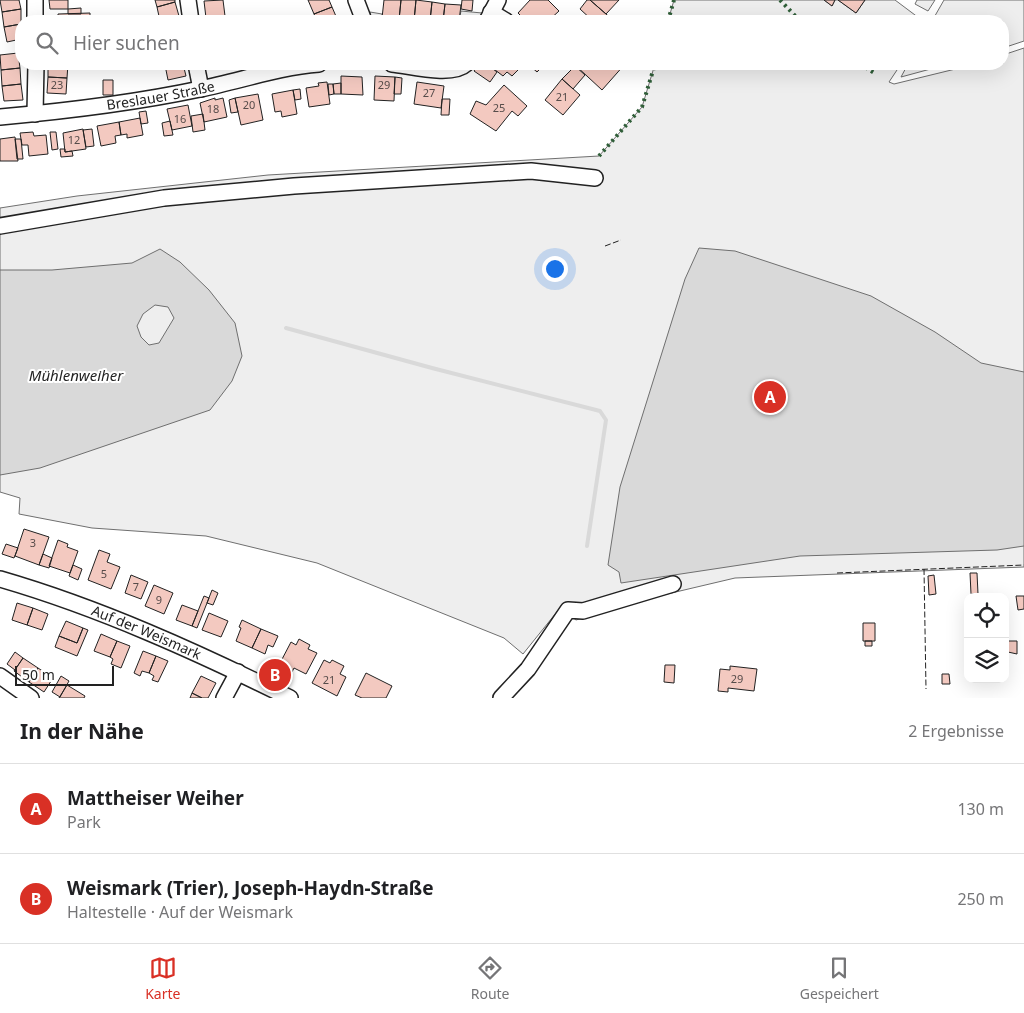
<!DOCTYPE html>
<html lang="de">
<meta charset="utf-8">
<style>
:root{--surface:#fff;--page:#f2f2f2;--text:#202124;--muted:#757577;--line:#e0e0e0;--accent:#d93025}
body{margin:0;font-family:"Noto Sans",sans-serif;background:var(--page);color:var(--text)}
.controls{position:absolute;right:15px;bottom:15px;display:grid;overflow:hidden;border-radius:10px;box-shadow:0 5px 20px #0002}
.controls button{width:45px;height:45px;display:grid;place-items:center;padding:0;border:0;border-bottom:1px solid var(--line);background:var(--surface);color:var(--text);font:25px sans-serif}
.scale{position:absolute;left:15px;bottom:12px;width:99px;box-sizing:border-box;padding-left:5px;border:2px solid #222;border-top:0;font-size:14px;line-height:18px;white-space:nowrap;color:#222;-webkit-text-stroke:4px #fff;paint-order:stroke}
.you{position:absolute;left:554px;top:268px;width:18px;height:18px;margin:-12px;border:4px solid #fff;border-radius:50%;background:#1a73e8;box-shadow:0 0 0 8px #1a73e833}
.badge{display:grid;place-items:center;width:32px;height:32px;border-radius:50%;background:var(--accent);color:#fff;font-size:16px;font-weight:700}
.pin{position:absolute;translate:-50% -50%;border:2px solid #fff;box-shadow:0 1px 5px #0006}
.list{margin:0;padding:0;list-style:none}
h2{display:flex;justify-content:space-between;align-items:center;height:65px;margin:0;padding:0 20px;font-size:21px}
h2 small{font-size:16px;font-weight:400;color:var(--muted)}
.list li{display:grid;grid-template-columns:32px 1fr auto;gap:15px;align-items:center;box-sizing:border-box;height:90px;padding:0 20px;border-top:1px solid var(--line)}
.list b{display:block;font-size:19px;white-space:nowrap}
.list p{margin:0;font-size:16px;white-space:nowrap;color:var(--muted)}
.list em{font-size:16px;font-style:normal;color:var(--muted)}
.icon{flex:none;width:28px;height:28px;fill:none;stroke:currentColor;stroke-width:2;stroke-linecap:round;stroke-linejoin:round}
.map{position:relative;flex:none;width:1024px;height:698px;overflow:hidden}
.search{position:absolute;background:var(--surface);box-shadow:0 5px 20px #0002;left:15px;right:15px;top:15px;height:55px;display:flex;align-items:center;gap:12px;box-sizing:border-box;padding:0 18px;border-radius:20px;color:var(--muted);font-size:19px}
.sheet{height:245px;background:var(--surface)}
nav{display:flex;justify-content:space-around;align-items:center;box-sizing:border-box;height:70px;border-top:1px solid var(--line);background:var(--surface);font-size:14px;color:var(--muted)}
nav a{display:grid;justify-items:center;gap:2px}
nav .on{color:var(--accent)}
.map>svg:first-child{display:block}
</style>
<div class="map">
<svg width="1024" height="698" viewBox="0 0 1024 698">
<rect width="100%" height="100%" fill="#fff"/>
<!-- green -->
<path fill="#eee" stroke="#6f6f6f" d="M674,0H824L832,6L835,0H838L856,13L865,0H895L923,21H668Z
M917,0H935L928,11L915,4Z
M944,0H1024V41L1003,48V21H932Z
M461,11L482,13L478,21H459Z
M370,12L382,14V18L412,21H371Z
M1024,48V567L735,578L646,599L576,620L560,608L523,654L504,638L317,563L206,536L92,528L19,514L20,498L0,492V208L77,196L268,175L599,156L642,107L655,64H901L889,82L894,84L976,64H1003V55Z
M908,64H949L901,77Z"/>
<!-- water -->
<path fill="#d9d9d9" stroke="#6f6f6f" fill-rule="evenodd" d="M699,248L735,251L871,296L935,332L981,363L1024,372V546L997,550L800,556L621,583L619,572L608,565L620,487L685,279Z
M160,249L180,262L209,290L235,323L242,356L232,381L210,410L40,468L0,475V270H52L132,263ZM155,305L168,307L174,318L159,343L149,345L141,337L137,326L143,314Z"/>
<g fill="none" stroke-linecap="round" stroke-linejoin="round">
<!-- stream -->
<path stroke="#d9d9d9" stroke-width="4" d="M286,328L432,368L600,411L606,420L587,546"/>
</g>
<!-- building -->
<path fill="#f3c9c0" stroke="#222" d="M0,0H19L21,9L2,12Z
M49,0H68V9H50Z
M155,0H175V2L157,7Z
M223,0L225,16L206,18L204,1Z
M308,0H329L332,7L314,14Z
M384,0H401L399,20L382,18Z
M401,0H416L414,21L399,20Z
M416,0L432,2L430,21H414Z
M462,0H473L472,11L461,9Z
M530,0H548L559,11L548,21H526L518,13Z
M587,0H590L614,21H593L580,9Z
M590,0H619L606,14Z
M824,0H835L832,6Z
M838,0H865L856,13Z
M175,2L179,16L160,21L157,7Z
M432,2L445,4L443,21H430Z
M445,4L461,5L459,21H443Z
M332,7L338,21H317L314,14Z
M81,8V14H68V9Z
M21,9V24L4,27L2,12Z
M90,13V21L58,19V14Z
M179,16L181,21H163Z
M225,16L247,20L248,21H225Z
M68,18V21H49V19Z
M21,24V39L7,42L4,27Z
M18,53L20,68L1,70L0,55Z
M48,64H68L67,78L48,77Z
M183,64L186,76L168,80L165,65Z
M209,64H228V66L209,67Z
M479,64H486L497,72L490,82L474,71Z
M492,64H524L512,76L507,72L503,76L490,66Z
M528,64H545L537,72Z
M574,64H625L602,90Z
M575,66L585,75L573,89L562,79Z
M20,68L21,84L2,86L1,70Z
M341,76L362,77L363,95L341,94Z
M375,76L395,77L394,101L374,100Z
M48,77L67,78L66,94L47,93Z
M395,77L402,78L401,94H394Z
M562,79L580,95L563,115L545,100Z
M103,80H113V95H103Z
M327,82L330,104L309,107L306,88L319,86L318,83Z
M417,82L444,86L441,108L414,104Z
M341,83V94H334L333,84Z
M21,84L23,100L4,101L2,86Z
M328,84H333L334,94L329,95Z
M504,85L527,106L518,116L512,111L496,131L470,114L476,101L486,105Z
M300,89L301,99L295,100L293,90Z
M293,90L297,114L282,117L281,111L275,112L272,94Z
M258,94L263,120L241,125L235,98Z
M215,98V100L223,98L227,117L204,122L200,103Z
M235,98L238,112L231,113L229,100Z
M442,99H450L449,115H441Z
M188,105L192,126L172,130L167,109Z
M146,111L148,123L141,124L139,112Z
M203,114L205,130L193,132L191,116Z
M140,118L143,135L127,138V134L121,135L119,122Z
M170,121L173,135L164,136L162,123Z
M119,122L121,135L115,136L116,143L101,146L97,126Z
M83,129L86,149L65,152L63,133Z
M92,129L94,146L86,147L83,130Z
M33,132L34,136L46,135L48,154L29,156L28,145H22L20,133Z
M50,132H56L58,149L52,150Z
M15,137L18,161H0V139Z
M15,139H21L23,159H17Z
M60,149H65V152L72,151L73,156L61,157Z
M24,529L49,537L39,565L15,556Z
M58,540L68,544L67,547L78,551L70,573L49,566Z
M6,544L18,548L14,558L2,554Z
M99,550L110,554L107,562L120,567L111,589L88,580Z
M43,554L52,558L49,568L39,565Z
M73,565L82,569L78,580L69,576Z
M970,573H977L978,594H971Z
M131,575L148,582L141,599L125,593Z
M934,575L936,594L929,595L928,576Z
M154,585L173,593L164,614L145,606Z
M212,590L218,593L213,605L207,603Z
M204,596L209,598L197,628L192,626Z
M1016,596H1024V609L1018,610Z
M17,603L33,608L27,625L12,620Z
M182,605L198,611L192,626L176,620Z
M33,608L48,614L42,630L27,625Z
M209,613L228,621L221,637L202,630Z
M242,620L261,629L252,648L236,641L241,628L239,627Z
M66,621L83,628L77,643L59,636Z
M863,623H875V641H863Z
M83,628L88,630L77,656L55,647L59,636L77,643Z
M261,629L278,636L273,647L268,645L265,654L252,648Z
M101,634L117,641L110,657L94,651Z
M299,639L310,645L308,649L317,653L306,674L294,668L292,672L279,665L291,642L296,645Z
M117,641L130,646L121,668L111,664L113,659L110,657Z
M865,641H872V646H865Z
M1007,641H1017V654L1008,652Z
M143,651L156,656L149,673L142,671L140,676L134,673Z
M15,652L23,658L15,670L7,664Z
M156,656L168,661L158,682L152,680L154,676L149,673Z
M23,658L38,668L29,682L14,671Z
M324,660L330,663L332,660L344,666L340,674L346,677L337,696L312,683Z
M665,665H675L674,683L664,682Z
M730,666L757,669L754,691L728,688V692L718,691L720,669L730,670Z
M38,668L53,678L44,692L29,682Z
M366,673L392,686L386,698H362L355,695Z
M942,674H949L950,684H942Z
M61,676L69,681L60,697L52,692Z
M201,676L216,683L208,698H202L192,693Z
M67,685L85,696L84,698H59Z
M192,693L202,698H190Z"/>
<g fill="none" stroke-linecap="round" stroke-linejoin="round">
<!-- minor casing -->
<g stroke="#222" stroke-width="18">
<g id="minor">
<path d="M35,0V21"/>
<path d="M188,0L191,21"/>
<path d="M356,0L364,21"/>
<path d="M491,12L506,21"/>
<path d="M487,21L498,0"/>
<path d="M196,64L201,89"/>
<path d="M392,64C411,66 452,77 466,64"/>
<path d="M35,114L36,64"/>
<path id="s1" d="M0,117C67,111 134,103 200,89C240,81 279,67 319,64"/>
<path d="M0,226L164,198L294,186L531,171L595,178"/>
<path id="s2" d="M0,579C100,608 197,652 290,698"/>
<path d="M0,676L31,698"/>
<path d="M224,698L238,672"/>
<path d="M501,698L528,669L568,610L583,611L673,584"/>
</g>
</g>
<!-- minor -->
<use href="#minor" stroke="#fff" stroke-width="15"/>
<!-- hedge -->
<path stroke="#2f5e38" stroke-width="4" stroke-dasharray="2.5 4" stroke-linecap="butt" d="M780,0L800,21
M668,21L674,0
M860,64L876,74
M599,156L642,107L655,64"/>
<!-- fence -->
<path stroke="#222" stroke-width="1" stroke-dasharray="6 2.5" stroke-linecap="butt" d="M605,246L621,240
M924,569L926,689
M837,573L1024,565"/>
</g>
<g text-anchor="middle" stroke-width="4" stroke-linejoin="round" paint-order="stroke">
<!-- number labels -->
<g font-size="11" fill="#564c4a">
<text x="57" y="89">23</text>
<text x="384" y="89">29</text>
<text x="429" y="97">27</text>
<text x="562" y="101">21</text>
<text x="249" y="109">20</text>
<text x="499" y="112">25</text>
<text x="213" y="113">18</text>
<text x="180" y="123">16</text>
<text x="74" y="144">12</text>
<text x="33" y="547">3</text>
<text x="104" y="578">5</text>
<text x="136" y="591">7</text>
<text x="159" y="604">9</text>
<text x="737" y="683">29</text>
<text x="329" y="684">21</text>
</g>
<!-- street labels -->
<g font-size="14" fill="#222" stroke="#fff">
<text dy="5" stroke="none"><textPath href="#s1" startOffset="162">Breslauer Straße</textPath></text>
<text dy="5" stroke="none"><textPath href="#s2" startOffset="156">Auf der Weismark</textPath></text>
</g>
<!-- water labels -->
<g font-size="15" font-style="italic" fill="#222" stroke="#fff">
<text x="76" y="381">Mühlenweiher</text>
</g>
</g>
</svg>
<div class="controls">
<button><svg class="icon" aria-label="locate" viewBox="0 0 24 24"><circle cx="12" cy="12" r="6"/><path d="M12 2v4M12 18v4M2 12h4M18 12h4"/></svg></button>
<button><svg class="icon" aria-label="layers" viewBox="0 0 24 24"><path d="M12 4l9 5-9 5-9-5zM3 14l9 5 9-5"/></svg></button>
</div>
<div class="scale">50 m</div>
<div class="you"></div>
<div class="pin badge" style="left:770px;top:397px">A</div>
<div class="pin badge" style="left:275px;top:675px">B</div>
<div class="search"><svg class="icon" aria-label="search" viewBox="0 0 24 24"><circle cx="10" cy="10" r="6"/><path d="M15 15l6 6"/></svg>Hier suchen</div>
</div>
<section class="sheet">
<h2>In der Nähe<small>2 Ergebnisse</small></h2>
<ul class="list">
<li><span class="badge">A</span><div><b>Mattheiser Weiher</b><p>Park</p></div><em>130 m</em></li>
<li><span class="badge">B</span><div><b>Weismark (Trier), Joseph-Haydn-Straße</b><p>Haltestelle · Auf der Weismark</p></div><em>250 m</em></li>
</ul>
</section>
<nav>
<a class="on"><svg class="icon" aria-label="map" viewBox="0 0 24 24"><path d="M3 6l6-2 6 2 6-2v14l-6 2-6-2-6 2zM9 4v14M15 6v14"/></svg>Karte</a>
<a><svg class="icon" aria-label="directions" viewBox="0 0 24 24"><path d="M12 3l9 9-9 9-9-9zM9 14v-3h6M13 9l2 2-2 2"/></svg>Route</a>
<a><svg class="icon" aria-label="saved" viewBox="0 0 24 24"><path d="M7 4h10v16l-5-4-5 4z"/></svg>Gespeichert</a>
</nav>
